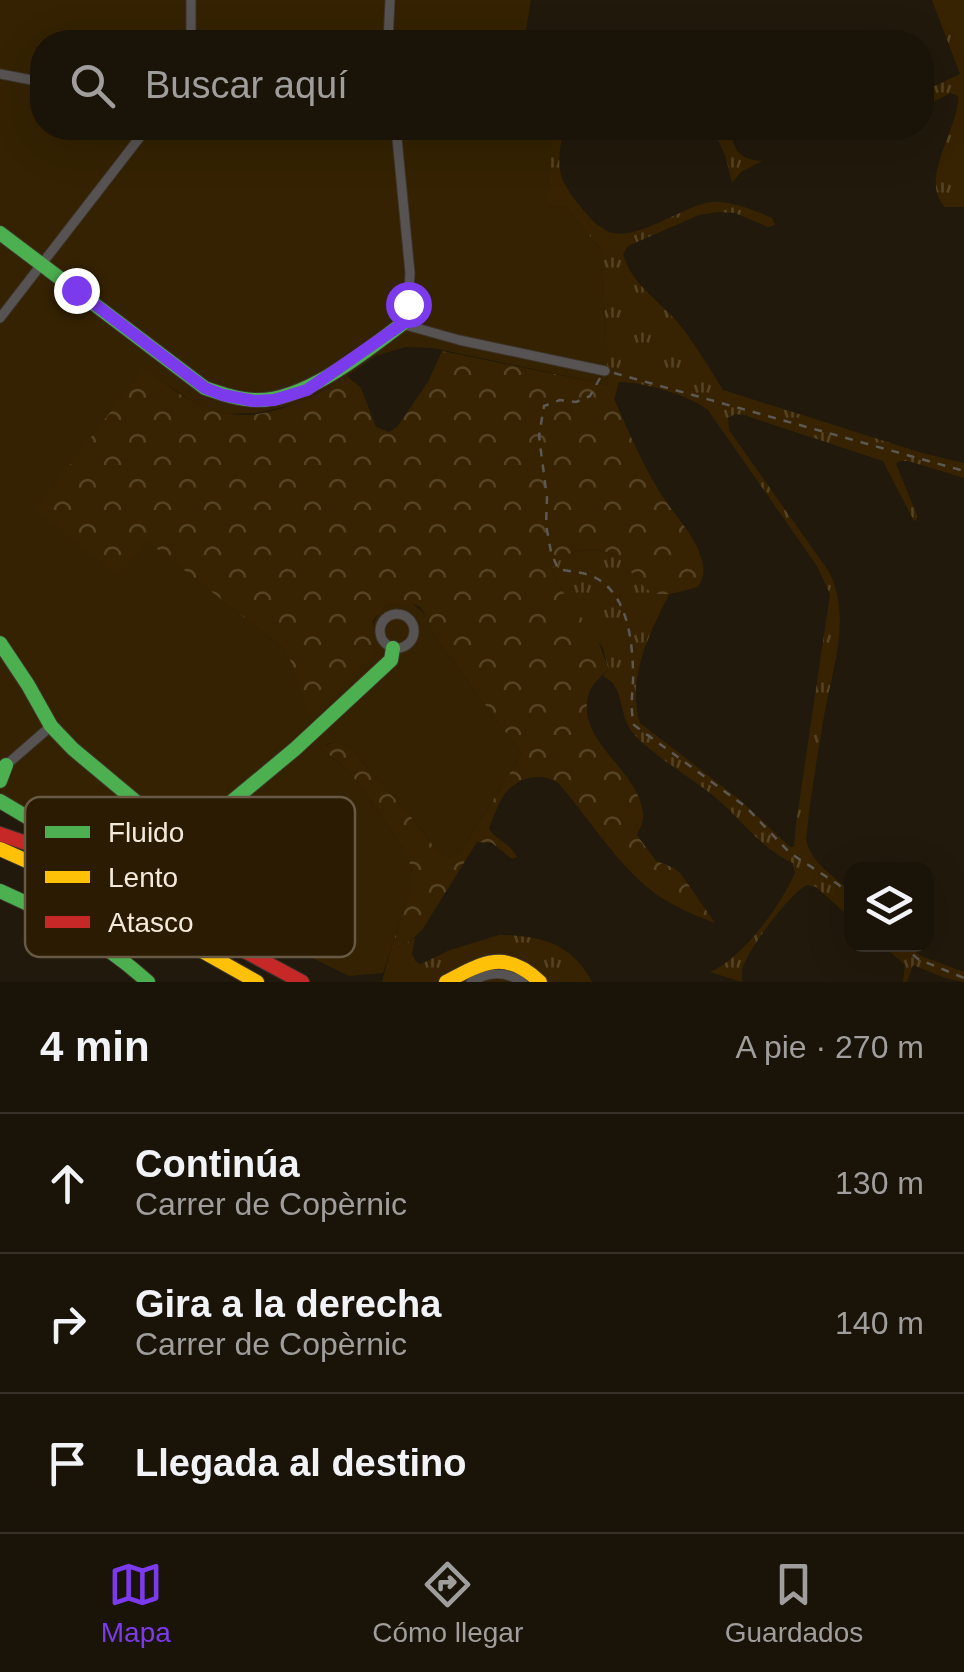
<!DOCTYPE html>
<html lang="es">
<meta charset="utf-8">
<style>
:root{--surface:#191308;--page:#262016;--text:#f1f3f6;--muted:#9f9e9c;--line:#373229;--accent:#7c3aed}
body{margin:0;font-family:Arial,sans-serif;background:var(--page);color:var(--text)}
.controls{position:absolute;right:30px;bottom:30px;display:grid;overflow:hidden;border-radius:20px;box-shadow:0 10px 40px #0002}
.controls button{width:90px;height:90px;display:grid;place-items:center;padding:0;border:0;border-bottom:2px solid var(--line);background:var(--surface);color:var(--text);font:50px sans-serif}
.stop{position:absolute;width:30px;height:30px;margin:-22px;border:8px solid #7c3aed;border-radius:50%;background:#fff}
.stop.end{background:#7c3aed;border-color:#fff;box-shadow:0 2px 10px #0008}
.list{margin:0;padding:0;list-style:none}
h2{display:flex;justify-content:space-between;align-items:center;height:130px;margin:0;padding:0 40px;font-size:42px}
h2 small{font-size:32px;font-weight:400;color:var(--muted)}
.list li{display:grid;grid-template-columns:65px 1fr auto;gap:30px;align-items:center;box-sizing:border-box;height:140px;padding:0 40px;border-top:2px solid var(--line)}
.list b{display:block;font-size:38px;white-space:nowrap}
.list p{margin:0;font-size:32px;white-space:nowrap;color:var(--muted)}
.list em{font-size:32px;font-style:normal;color:var(--muted)}
.icon{flex:none;width:55px;height:55px;fill:none;stroke:currentColor;stroke-width:2;stroke-linecap:round;stroke-linejoin:round}
.map{position:relative;flex:none;width:964px;height:982px;overflow:hidden}
.search{position:absolute;background:var(--surface);box-shadow:0 10px 40px #0002;left:30px;right:30px;top:30px;height:110px;display:flex;align-items:center;gap:25px;box-sizing:border-box;padding:0 35px;border-radius:40px;color:var(--muted);font-size:38px}
.sheet{height:550px;background:var(--surface)}
nav{display:flex;justify-content:space-around;align-items:center;box-sizing:border-box;height:140px;border-top:2px solid var(--line);background:var(--surface);font-size:28px;color:var(--muted)}
nav a{display:grid;justify-items:center;gap:5px}
nav .on{color:var(--accent)}
.map>svg:first-child{display:block}
</style>
<div class="map">
<svg width="964" height="982" viewBox="0 0 964 982">
<defs>
<pattern id="grass-tufts" width="24" height="20" patternUnits="userSpaceOnUse" patternTransform="scale(2.5)"><rect width="24" height="20" fill="#372301"/><path d="M3 7l-1-3M5 7V3M7 7l1-3M15 17l-1-3M17 17v-4M19 17l1-3" fill="none" stroke="#554325"/></pattern>
<pattern id="forest-crowns" width="20" height="18" patternUnits="userSpaceOnUse" patternTransform="scale(2.5)"><rect width="20" height="18" fill="#372301"/><path d="M2 6a3 3 0 1 1 6 0M12 15a3 3 0 1 1 6 0" fill="none" stroke="#554325"/></pattern>
</defs>
<rect width="100%" height="100%" fill="#21190b"/>
<!-- built -->
<path fill="#342202" d="M0,0H531L524,42H42V128H552L549,206L566,207L602,251L608,385L433,348L405,347L376,356L341,380L297,404L256,413L227,414L209,410L191,401L144,369L117,575L146,540L287,651L371,656V628L379,613L386,605L394,603H412L426,615L437,640L522,754L461,851L457,855L448,857L439,853L411,817L350,748L337,742L327,744L328,755L345,767L359,784L402,846L411,866L413,882L383,973L349,976L141,875L18,806H0Z"/>
<!-- grass -->
<path fill="url(#grass-tufts)" d="M932,0H964V207H945C918,179 959,130 958,96L951,93L922,107V92L960,74Z
M552,128H563C558,166 554,174 580,206C587,215 598,228 609,232C638,242 683,205 712,202C732,201 754,210 772,218L775,225L768,227L735,213L717,212L699,215L628,246L623,254C632,287 664,303 683,329C698,349 710,369 723,390L922,453L964,463V478L908,461H899L896,464L917,515V519L914,521L883,461L744,415L735,414L728,418L729,430L829,572C852,617 832,670 824,716C817,757 810,799 806,840C811,863 835,877 852,893L851,918L816,887L807,885C789,894 751,946 743,966C741,972 742,976 742,982L710,972C743,958 781,905 795,873L793,863C761,849 742,820 716,798C694,779 645,751 630,729C619,712 624,685 603,676L608,668L603,648L558,585L552,568C565,548 599,544 619,558C636,571 645,597 670,593C650,631 626,680 640,723L740,800L790,847H794L796,824L830,594L817,566L708,410C689,395 643,382 619,382L614,399L608,385L602,251L566,207L548,206Z
M713,128H728C736,150 736,159 762,161L741,172L732,183L726,158Z
M499,935C540,935 572,943 592,982H382L390,952L415,938L412,954L416,962L421,964L450,950Z
M882,945H908L921,956L964,972V982L945,978L913,965L907,982H903L905,965Z"/>
<!-- forest -->
<path fill="url(#forest-crowns)" d="M442,351L608,385C624,421 639,458 659,491C672,513 693,532 701,557C705,568 704,577 698,587C685,590 664,598 651,592C637,584 630,566 617,557C598,544 565,548 552,568L558,585L598,640L608,668C602,677 592,683 589,693C574,741 638,768 643,813C644,821 640,828 637,835L656,861L674,868L681,874L715,923C693,914 671,906 652,891C615,862 590,819 559,784C545,772 520,776 507,791C499,800 494,816 489,828C494,839 510,843 517,857L512,859L492,843L477,842L422,930L411,940L390,952L413,882L411,866L402,846L359,784L345,767L324,751L323,746L337,742L350,748L411,817L439,853L448,857L457,855L461,851L522,754L437,640L426,615L420,607L412,603H394L386,605L373,620L371,656L310,716L287,651L147,541L117,575L36,509L144,368C165,383 187,402 211,410C257,426 309,401 347,376L361,388L376,427L389,432L397,427L428,382Z"/>
<g fill="none" stroke-linecap="round" stroke-linejoin="round">
<!-- street casing -->
<g stroke="#3d352a" stroke-width="11">
<path id="street" d="M191,42V0
M388,42L390,0
M0,74L42,82
M396,128L410,273L408,304L402,324L459,340L605,371
M0,318L147,128
M380 631a17 17 0 1 1 34 0a17 17 0 1 1-34 0Z
M4,767L51,726
M471,982C489,971 505,971 523,982"/>
</g>
<!-- fast casing -->
<g stroke="#3d352a" stroke-width="16">
<path id="fast" d="M0,233L205,388C222,394 240,400 258,400C306,400 365,352 402,324
M0,643L28,685L51,726L73,749L158,820L175,828L187,830L206,823L295,749L391,660L393,648
M0,781L6,765
M0,801L96,858
M0,891C54,915 104,942 148,982"/>
</g>
<!-- slow casing -->
<g stroke="#3d352a" stroke-width="16">
<path id="slow" d="M0,849L99,893L257,982
M446,982C483,962 506,949 540,982"/>
</g>
<!-- jam casing -->
<g stroke="#3d352a" stroke-width="16">
<path id="jam" d="M0,834L76,860L302,982"/>
</g>
<!-- path -->
<path stroke="#5c5854" stroke-width="2.5" stroke-dasharray="8 8" stroke-linecap="butt" d="M614,373L964,471
M600,378L590,396L576,402L560,400L544,406L539,436L547,498L546,525L551,552L558,569C570,572 586,572 596,578C627,595 632,638 633,670C634,690 629,703 634,725L746,807L790,853L839,885L852,898
M901,944L918,959L964,978"/>
<!-- street -->
<use href="#street" stroke="#575352" stroke-width="9"/>
<!-- fast -->
<use href="#fast" stroke="#4caf50" stroke-width="14"/>
<!-- slow -->
<use href="#slow" stroke="#ffc107" stroke-width="14"/>
<!-- jam -->
<use href="#jam" stroke="#c62828" stroke-width="14"/>
</g>
<g fill="none" stroke-linecap="round" stroke-linejoin="round">
<!-- route -->
<path stroke="#7c3aed" stroke-width="12" d="M76,290L205,388L223,395L254,401L274,400L307,390L402,324L408,304"/>
</g>
<!-- legend -->
<rect x="25" y="797" width="330" height="160" rx="15" fill="#2a1b02" stroke="#675943" stroke-width="2.5"/>
<rect x="45" y="826" width="45" height="12" fill="#4caf50"/>
<rect x="45" y="871" width="45" height="12" fill="#ffc107"/>
<rect x="45" y="916" width="45" height="12" fill="#c62828"/>
<g font-size="28" fill="#f4eadb">
<text x="108" y="842">Fluido</text>
<text x="108" y="887">Lento</text>
<text x="108" y="932">Atasco</text>
</g>
</svg>
<div class="controls">
<button><svg class="icon" aria-label="layers" viewBox="0 0 24 24"><path d="M12 4l9 5-9 5-9-5zM3 14l9 5 9-5"/></svg></button>
</div>
<div class="stop" style="left:408px;top:304px"></div>
<div class="stop end" style="left:76px;top:290px"></div>
<div class="search"><svg class="icon" aria-label="search" viewBox="0 0 24 24"><circle cx="10" cy="10" r="6"/><path d="M15 15l6 6"/></svg>Buscar aquí</div>
</div>
<section class="sheet">
<h2>4 min<small>A pie · 270 m</small></h2>
<ul class="list">
<li><svg class="icon" aria-label="ahead" viewBox="0 0 24 24"><path d="M12 20V5M6 11l6-6 6 6"/></svg><div><b>Continúa</b><p>Carrer de Copèrnic</p></div><em>130 m</em></li>
<li><svg class="icon" aria-label="right" viewBox="0 0 24 24"><path d="M7 20v-9h11M14 6l5 5-5 5"/></svg><div><b>Gira a la derecha</b><p>Carrer de Copèrnic</p></div><em>140 m</em></li>
<li><svg class="icon" aria-label="arrive" viewBox="0 0 24 24"><path d="M6 21V4h12l-3 4 3 4H6"/></svg><div><b>Llegada al destino</b></div></li>
</ul>
</section>
<nav>
<a class="on"><svg class="icon" aria-label="map" viewBox="0 0 24 24"><path d="M3 6l6-2 6 2 6-2v14l-6 2-6-2-6 2zM9 4v14M15 6v14"/></svg>Mapa</a>
<a><svg class="icon" aria-label="directions" viewBox="0 0 24 24"><path d="M12 3l9 9-9 9-9-9zM9 14v-3h6M13 9l2 2-2 2"/></svg>Cómo llegar</a>
<a><svg class="icon" aria-label="saved" viewBox="0 0 24 24"><path d="M7 4h10v16l-5-4-5 4z"/></svg>Guardados</a>
</nav>
